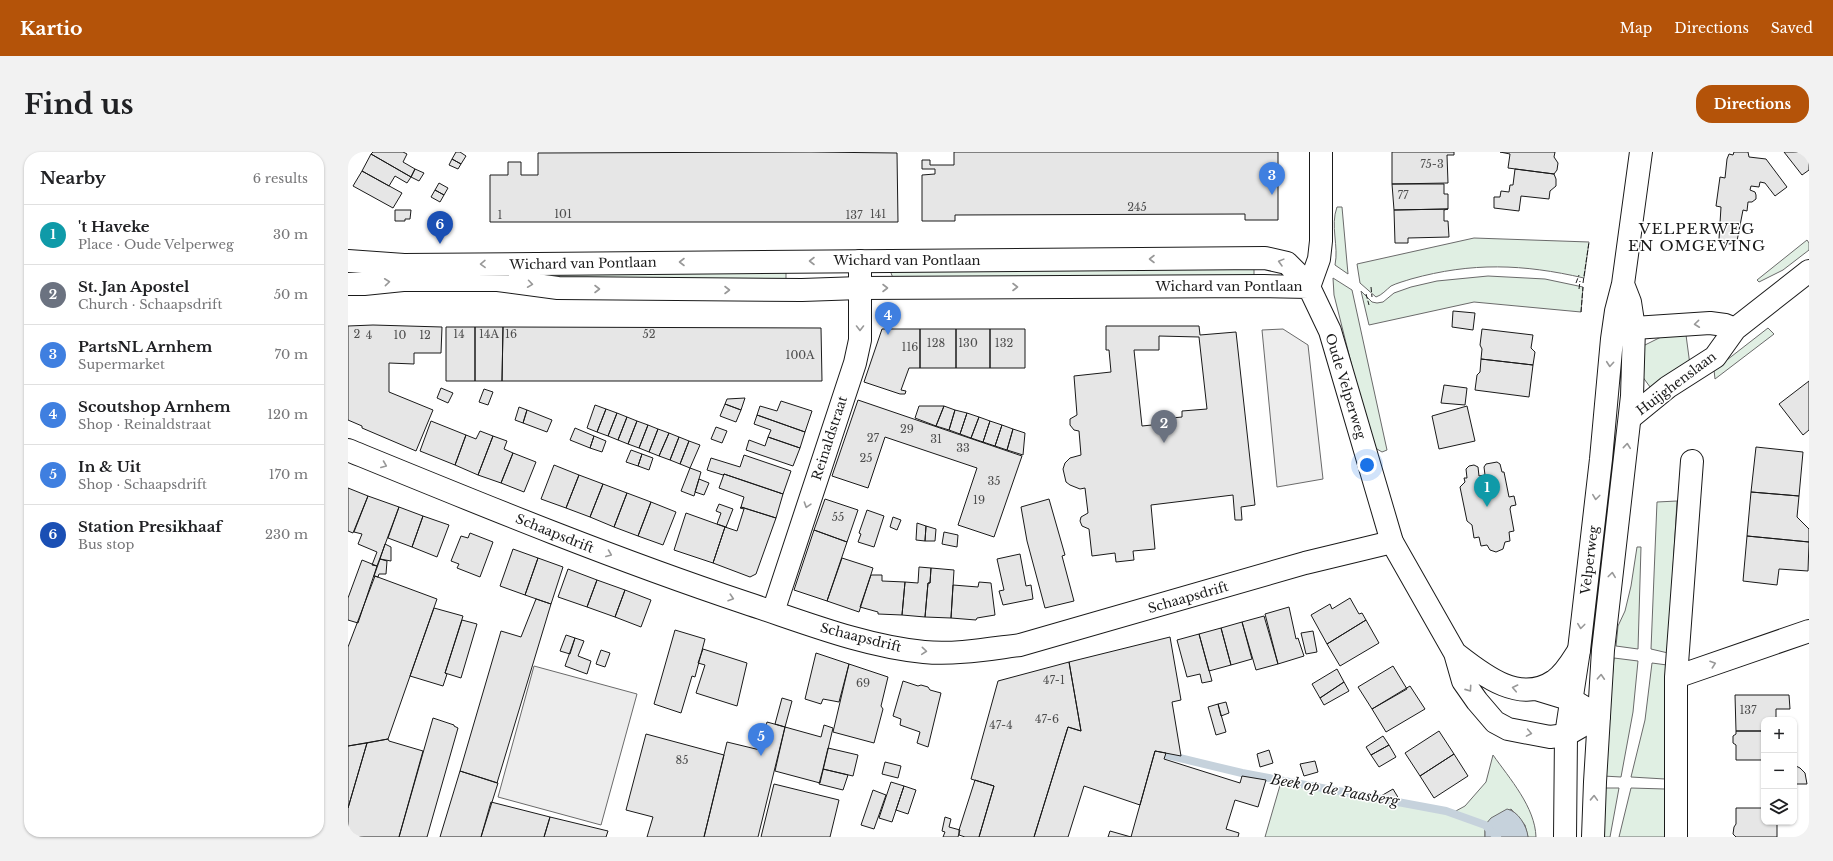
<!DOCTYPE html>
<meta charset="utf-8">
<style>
:root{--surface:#fff;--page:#f2f2f2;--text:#202124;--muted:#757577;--line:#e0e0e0;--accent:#b45309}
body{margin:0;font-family:"Libre Baskerville",serif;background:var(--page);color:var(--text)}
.controls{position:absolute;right:12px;bottom:12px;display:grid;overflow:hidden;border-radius:8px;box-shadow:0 1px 3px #0004}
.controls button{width:36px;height:36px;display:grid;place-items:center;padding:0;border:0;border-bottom:1px solid var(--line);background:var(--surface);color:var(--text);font:20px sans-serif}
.you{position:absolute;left:1019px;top:313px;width:14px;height:14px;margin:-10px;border:3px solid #fff;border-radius:50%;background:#1a73e8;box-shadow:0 0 0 6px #1a73e833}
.badge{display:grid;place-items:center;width:26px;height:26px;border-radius:50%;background:var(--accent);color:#fff;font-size:13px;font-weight:700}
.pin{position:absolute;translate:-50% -33px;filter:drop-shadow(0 1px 2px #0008)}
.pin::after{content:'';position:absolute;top:21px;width:14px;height:12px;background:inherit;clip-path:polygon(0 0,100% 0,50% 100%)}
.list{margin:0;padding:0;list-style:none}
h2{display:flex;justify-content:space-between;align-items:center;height:52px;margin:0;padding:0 16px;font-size:17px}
h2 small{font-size:13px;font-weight:400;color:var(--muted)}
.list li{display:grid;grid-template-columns:26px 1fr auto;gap:12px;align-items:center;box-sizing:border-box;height:60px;padding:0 16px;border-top:1px solid var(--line)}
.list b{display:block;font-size:15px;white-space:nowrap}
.list p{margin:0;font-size:13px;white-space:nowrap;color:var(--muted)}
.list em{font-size:13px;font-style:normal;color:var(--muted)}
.icon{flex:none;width:22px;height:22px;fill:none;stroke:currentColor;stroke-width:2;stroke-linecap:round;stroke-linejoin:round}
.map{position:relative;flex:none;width:1461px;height:685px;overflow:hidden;border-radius:16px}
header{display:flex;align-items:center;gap:24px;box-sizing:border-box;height:56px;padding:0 20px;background:var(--accent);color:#fff}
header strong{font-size:19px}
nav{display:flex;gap:22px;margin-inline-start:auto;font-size:14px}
.intro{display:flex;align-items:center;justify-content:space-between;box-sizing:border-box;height:96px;padding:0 24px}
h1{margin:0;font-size:28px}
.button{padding:10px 18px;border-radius:16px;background:var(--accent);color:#fff;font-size:14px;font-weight:700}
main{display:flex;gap:24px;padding:0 24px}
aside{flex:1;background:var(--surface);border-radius:16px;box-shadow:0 1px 3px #0004}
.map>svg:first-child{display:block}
</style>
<header>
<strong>Kartio</strong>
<nav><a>Map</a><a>Directions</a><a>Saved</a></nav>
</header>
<div class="intro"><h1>Find us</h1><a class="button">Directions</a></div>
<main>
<aside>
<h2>Nearby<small>6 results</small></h2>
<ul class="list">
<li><span class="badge" style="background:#0f9aa8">1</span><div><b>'t Haveke</b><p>Place · Oude Velperweg</p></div><em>30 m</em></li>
<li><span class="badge" style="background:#6b7280">2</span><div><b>St. Jan Apostel</b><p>Church · Schaapsdrift</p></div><em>50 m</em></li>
<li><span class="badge" style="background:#3f7fe0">3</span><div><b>PartsNL Arnhem</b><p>Supermarket</p></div><em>70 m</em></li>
<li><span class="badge" style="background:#3f7fe0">4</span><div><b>Scoutshop Arnhem</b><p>Shop · Reinaldstraat</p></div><em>120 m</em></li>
<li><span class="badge" style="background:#3f7fe0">5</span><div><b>In &amp; Uit</b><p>Shop · Schaapsdrift</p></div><em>170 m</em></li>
<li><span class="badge" style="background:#1a4fb4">6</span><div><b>Station Presikhaaf</b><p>Bus stop</p></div><em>230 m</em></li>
</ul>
</aside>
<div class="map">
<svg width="1461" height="685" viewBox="0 0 1461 685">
<rect width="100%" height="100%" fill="#fff"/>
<!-- green -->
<path fill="#e0efe3" stroke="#6a6a6a" d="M989,55H994L1000,122L987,113C991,94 982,74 989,55Z
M1126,86L1241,90L1236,126C1175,112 1124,110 1063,127C1057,129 1049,131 1043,134C1038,138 1034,143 1028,145L1012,131L1009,112Z
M1459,88L1461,91V98L1435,118L1411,130L1409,128Z
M906,116V126H545L543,121L545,119Z
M438,117V127H195L194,119Z
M1140,124L1197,127L1235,135L1233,160L1126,150L1021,173L1013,139L1024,150L1029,151L1035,150L1046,141L1063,135L1089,129Z
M985,126L1004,138L1039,298L1034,300L1024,294L986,143Z
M1420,176L1426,182L1367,227L1366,218Z
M1338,183L1342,213L1305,239L1294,224L1293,195L1313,185Z
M1329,349L1320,501L1303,497L1309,350Z
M1289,395H1293L1290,497L1268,494L1270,474L1277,459L1283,434Z
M1266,506L1290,509L1285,560L1273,625L1255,624Z
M1304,511L1319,513L1317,627L1283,625L1297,568Z
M1145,603C1162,627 1187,655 1188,685H1180L1177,673L1163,657L1137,673V685H917L933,630L1106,660L1117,654L1138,630Z
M1256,636H1271L1262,685H1254Z
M1283,636L1317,637V685H1271Z"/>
<!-- parking -->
<path fill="#ededed" stroke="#6a6a6a" d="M935,177L960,193L975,327L929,335L914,178Z
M186,514L289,542L253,673L150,645Z"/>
<!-- water -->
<path fill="#c6d2dc" stroke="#6a6a6a" d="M1159,657C1170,659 1179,674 1180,685H1137V673L1143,666Z"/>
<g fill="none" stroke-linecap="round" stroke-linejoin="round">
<!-- stream -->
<path stroke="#c6d2dc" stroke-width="8" d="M819,603L894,621L1098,659L1137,673L1149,685"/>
</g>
<!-- building -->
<path fill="#e6e6e6" stroke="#1a1a1a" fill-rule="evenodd" d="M25,0H55L59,2L55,10L67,17L63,25L23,2Z
M108,0H112L118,4L113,12L104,7Z
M463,0L549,1L550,70H142V23H160V10H173V23H190V1Z
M606,0H930V68H897V62L607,63V69H574V23L587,22V17H574V8H582V13H606Z
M1044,0H1106V3H1099L1100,31L1044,32Z
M1152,0H1207L1206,5L1210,11L1209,18L1206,22L1160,16L1162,2Z
M1386,0H1400L1401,5L1418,7L1439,35L1427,44L1417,31L1412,30L1411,35L1403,34L1402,38L1407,40L1408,43V47L1404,50H1400L1399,59L1395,58L1389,89L1382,92L1376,91L1371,87L1373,55L1368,54L1372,25L1377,26L1379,7L1381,2L1385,3Z
M1436,0H1461V18L1454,23Z
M23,2L63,25L59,31L47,24L41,34L14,19Z
M104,7L113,12L110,17L101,13Z
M67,17L76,21L71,29L63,25Z
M1167,17L1206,22L1208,27V34L1202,39L1201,47L1173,44L1171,59L1146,56V45H1152L1153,39L1161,40L1162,33H1165Z
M14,19L54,41L45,56L5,34Z
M91,31L100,36L96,43L87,38Z
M1044,32H1096V42H1100V57L1046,58Z
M87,38L96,43L92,50L83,45Z
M1100,57L1096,58V69H1100L1101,85L1060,86V91H1047L1046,58Z
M47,58H63L62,67H57V69H47Z
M1105,159L1127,161L1125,178L1104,175Z
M25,173L94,175L93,201H66V212L41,211V240L85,258L68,299L14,276V274L0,268V174Z
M758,174H851L852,183L888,180L907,353L893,355L894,368H887L885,343L803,353L807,397L785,399L786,408L768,410L767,401L744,404L741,377L734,374L732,369L733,365L740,361L737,336L732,337L722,333L718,330L715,317L717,311L722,306L733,303L731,279L726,278L722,273V267L729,263L726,224L763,220L761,198H758ZM811,184L851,185L859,257L834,259V265L824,266V271L794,274L786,198H811Z
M98,175H127V229H98Z
M127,175H155L154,229H127Z
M155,175L473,176L474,229H154Z
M534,177H572V216H561L553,238L558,239L557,242H552L516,230Z
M572,177H608V216H572Z
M608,177H642V216H608Z
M642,177H677V216H642Z
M1134,177L1185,183L1183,196L1187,200L1185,213L1133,207L1134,197L1132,193Z
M1133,207L1185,213L1181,245L1127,238L1129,223L1132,220Z
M1461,229V278L1455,283L1431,252Z
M1096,233L1119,236L1117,253L1093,251Z
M93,236L105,241L100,251L89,246Z
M136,237L145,240L140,253L131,250Z
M397,246L393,258L377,252L379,247Z
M510,248L674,304L646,385L610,373L629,316L537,285L520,336L484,324Z
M433,249L464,259L457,280L409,263L412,254L429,259Z
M377,252L393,258L388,270L372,264Z
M247,253L258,257L249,280L239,276Z
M571,254H596L588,274L567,266Z
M596,254L607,258L601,278L588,274Z
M1119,254L1127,289L1091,297L1084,264Z
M171,255L179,258L175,271L167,268Z
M258,257L269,261L260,284L249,280Z
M179,258L204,268L199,280L175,271Z
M607,258L619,261L612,282L601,278Z
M269,261L279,265L270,288L260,284Z
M619,261L631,265L623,286L612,282Z
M409,263L457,280L452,296L420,285L423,278L406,272Z
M279,265L289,269L280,292L270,288Z
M631,265L642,269L635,290L623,286Z
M83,269L118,283L107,313L72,299Z
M289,269L300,273L291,296L280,292Z
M642,269L654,273L647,294L635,290Z
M300,273L310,277L301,300L291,296Z
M654,273L665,277L659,298L647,294Z
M368,275L379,279L374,291L363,287Z
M227,276L246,284L242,296L222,288Z
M310,277L321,281L311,304L301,300Z
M665,277L677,281L675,303L659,298Z
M132,279L145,284L130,323L107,313L118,283L128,287Z
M321,281L331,285L322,308L311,304Z
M145,284L159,289L156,297L165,301L153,331L130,323Z
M246,284L258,289L254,300L242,296Z
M331,285L341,289L332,312L322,308Z
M420,285L452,296L445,314L398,298L401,288L417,294Z
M341,289L352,293L342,316L332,312Z
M1408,295L1455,300L1451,344L1403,340Z
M283,298L294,302L290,314L278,310Z
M165,301L188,310L176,340L153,331Z
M294,302L305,306L301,318L290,314Z
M396,303L443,319L435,342L376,322L375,323L359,318L363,306L392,315Z
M1149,310L1152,312L1154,320H1156L1161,345L1166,344L1168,353L1163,354L1162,357L1166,379L1161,380L1162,389L1157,390L1155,397L1148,400L1142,398L1139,393L1133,394L1131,385L1126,386L1124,373L1119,369L1112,335L1117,330L1116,326H1119L1118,317L1121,314L1126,313L1130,315L1131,324L1137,323L1136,315L1138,312Z
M206,313L231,323L218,356L193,347Z
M342,316L353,320L346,344L333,339Z
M376,322L435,342L428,366L393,355L396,345L371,336Z
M231,323L255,332L242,365L218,356Z
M351,327L361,331L356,343L347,340Z
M255,332L279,341L266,375L242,365Z
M0,336L20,344L5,381L0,379Z
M1403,340L1451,344L1449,365L1461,377V390L1399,384Z
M279,341L303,350L290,384L266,375Z
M20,344L51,355L29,414L24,413L29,400L10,392L14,382L6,380Z
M477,347L510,358L499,390L466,378Z
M701,347L717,403L714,404L726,449L697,456L679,389L673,355Z
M303,350L328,360L315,393L290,384Z
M371,352L385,357L378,375L369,372L373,361L368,359Z
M51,355L75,364L64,395L40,386Z
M393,355L428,366L408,422L402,425L365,411L377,375L389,379L396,357L392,356Z
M519,358L536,364L526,395L510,390L513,382L511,381Z
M338,361L377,375L365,411L326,398Z
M75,364L101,373L89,405L64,395Z
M545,365L553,368L549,378L542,375Z
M569,371L578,374L577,389L568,388Z
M578,374L588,377L587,389H577Z
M466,378L499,390L479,449L446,438Z
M596,380L610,383L609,395L594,392Z
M122,381L145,390L132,425L109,416L111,412L103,409L113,384L120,386Z
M1399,384L1461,390L1460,419L1431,417L1429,433L1395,429Z
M37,392L43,395V409L32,407Z
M165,397L190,406L177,443L152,434Z
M672,402L678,434L683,433L685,447L655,453L651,439L656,438L649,407Z
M190,406L215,415L203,452L177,443Z
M494,406L525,416L511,460L479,449Z
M32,407L39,409L38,422H31L30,425L26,424Z
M14,408L29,414L10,471L0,468V446Z
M571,415L583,416L582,431H580L577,465L554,463L557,430L570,431Z
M583,416L606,418L603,466L577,465L580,431H582Z
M220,417L249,428L239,455L210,445Z
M523,423H534V429L557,430L554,463L530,462V460L512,455Z
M27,424L89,447L40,587L0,594V495Z
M249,428L277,438L267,465L239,455Z
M631,430L643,431L647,463L629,466L628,468L603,466L605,433L630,435Z
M277,438L303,448L293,475L267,465Z
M1002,446L1011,462L1014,461L1018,468L979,492L963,463L982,452L984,457Z
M188,447L203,452L149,631L112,619L153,479L173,485Z
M941,455L948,487L950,486L956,504L930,512L917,462Z
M86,456L115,464L97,521L99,522L95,534L62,524Z
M916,464L930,512L908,518L894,470Z
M114,468L129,472L113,526L97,521Z
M1018,468L1031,491L992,514L979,492Z
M894,470L904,507L883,513L873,476Z
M873,476L883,513L861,519L851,482Z
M327,478L357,487L347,525L344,524L333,561L306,552Z
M965,479L969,500L958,502L953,481Z
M851,482L864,529L854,531L852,522L839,525L829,488Z
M218,483L227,486L222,502L212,499Z
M822,485L833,548L824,550L833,604L807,599L792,653L736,634L720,685H686L720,575L733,579L721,510Z
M227,486L236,489L230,504L243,509L239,522L217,514Z
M355,497L399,511L389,554L348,541L357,513L350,511Z
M253,498L262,501L257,515L248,512Z
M468,501L501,512L491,550L475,547L473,552L457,547Z
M721,510L733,579L720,575L686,685H631L646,634L623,627L650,529Z
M501,512L540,525L533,554L535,557L526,591L485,580Z
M1045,514L1059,537L1024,557L1010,535Z
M989,517L996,530L972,546L964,532Z
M555,529L570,534L573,533L580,535L582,538L593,541L580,595L569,591L572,580L552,573L553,567L545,564Z
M996,530L1001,539L976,553L972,546Z
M1062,534L1077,557L1038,580L1024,557Z
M1387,543H1441L1442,557H1428V568H1416V579H1388Z
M434,546L444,549L437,575L427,572Z
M878,550L881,561L873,564L870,552Z
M870,552L878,580L868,583L860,555Z
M85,566L106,573V574L110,576L79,685H51Z
M419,570L437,575L410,685H356L379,590L412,598Z
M476,573L485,576L472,631L427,619L437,575L473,585Z
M1091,579L1106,602L1072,624L1057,601Z
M1388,579H1416V608H1388V593L1385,591V584L1388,582Z
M298,582L376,603L356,685H299L305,665L278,658Z
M1035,584L1041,593L1023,603L1018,595Z
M40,587L41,589L75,599L51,685H0V656L19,591Z
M19,591L0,656V594Z
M1041,593L1048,605L1031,615L1023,603Z
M480,596L510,603L505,624L475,617Z
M921,598L925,611L912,615L909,602Z
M807,599L818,601L816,607L892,631L894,624L918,628L910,655L887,648L878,677L891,681L890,685H760L762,679L783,685Z
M1106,602L1120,624L1086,646L1072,624Z
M967,609L970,620L956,624L952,612Z
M537,610L553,614L550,626L534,622Z
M1446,613L1452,616L1457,621L1459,632H1446Z
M475,617L500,623L495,638L471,632Z
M112,619L150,631L133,685H92Z
M627,628L646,634L631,685H617L611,683V678Z
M543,630L556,634L544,670L531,666Z
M426,632L491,648L482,685H413Z
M556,634L568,638L560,662L548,658Z
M1045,637L1051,647L1033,644Z
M525,638L538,643L526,677L513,673Z
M143,650L202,665L196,685H133Z
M1388,656H1416V670H1429V685H1388L1385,682L1386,675L1388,672Z
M202,665L260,679L258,685H196Z
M597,665L603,667L601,675L612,678L610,685H595L597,680L594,679Z"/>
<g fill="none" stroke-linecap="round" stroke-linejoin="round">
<!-- minor casing -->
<g stroke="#1a1a1a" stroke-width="24">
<path id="minor" d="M961,135L971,107L973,89V0
M0,298C132,352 263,406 398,451C456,470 515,494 576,500C607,503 640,497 672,493L957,411L1044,390
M425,460L507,211L512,188V109
M1328,525L1461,479
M1328,685V525L1344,309"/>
</g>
<!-- tertiary casing -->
<g stroke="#1a1a1a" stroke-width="24">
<path id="tertiary" d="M0,109L56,113L917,106L939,111L952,124L961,135L982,179L1044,390L1107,501L1115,529L1129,549L1147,570L1160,577L1202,585L1218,583L1251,564L1224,548L1188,537
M0,132H16L55,128H150L210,136L454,138L512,136L916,134L961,135
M1269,184L1286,176L1362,171L1377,173L1387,177
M1282,266L1320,235L1367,205L1387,177L1461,119
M1107,501C1134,522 1171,553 1206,529C1217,522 1224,509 1231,498"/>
</g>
<!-- secondary casing -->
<g stroke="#1a1a1a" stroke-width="24">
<path id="secondary" d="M1217,685L1218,583L1231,498L1253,307L1264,187L1268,159L1275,132L1293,0
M1245,685L1247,630L1255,498L1284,244L1286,176L1282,150L1275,132"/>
</g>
<!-- minor -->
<use href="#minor" stroke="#fff" stroke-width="22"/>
<!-- tertiary -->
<use href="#tertiary" stroke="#fff" stroke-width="22"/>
<!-- secondary -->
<use href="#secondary" stroke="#fff" stroke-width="22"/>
<!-- fence -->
<path stroke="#1a1a1a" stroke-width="1" stroke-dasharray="5 2" stroke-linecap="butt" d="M1228,131L1231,123
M1235,131L1241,90
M1023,135L1024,145
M1231,137L1232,129
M1018,142L1021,153
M1233,160L1235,135"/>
</g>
<!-- one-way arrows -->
<defs><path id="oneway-chevron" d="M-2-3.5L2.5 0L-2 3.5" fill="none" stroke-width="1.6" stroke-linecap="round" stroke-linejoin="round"/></defs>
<g stroke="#989898">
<use href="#oneway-chevron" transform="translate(804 107) rotate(180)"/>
<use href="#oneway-chevron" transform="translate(464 109) rotate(180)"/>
<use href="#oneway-chevron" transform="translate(334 110) rotate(180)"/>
<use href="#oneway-chevron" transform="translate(933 110) rotate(-165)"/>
<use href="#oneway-chevron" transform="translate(135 112) rotate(179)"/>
<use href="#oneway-chevron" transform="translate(39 130) rotate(-6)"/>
<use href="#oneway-chevron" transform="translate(182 132) rotate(8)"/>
<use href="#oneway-chevron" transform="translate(667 135)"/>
<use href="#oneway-chevron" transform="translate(537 136)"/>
<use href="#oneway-chevron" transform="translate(249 137)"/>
<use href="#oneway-chevron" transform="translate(379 138)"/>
<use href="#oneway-chevron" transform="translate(1349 172) rotate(174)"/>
<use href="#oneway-chevron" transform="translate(512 176) rotate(90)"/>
<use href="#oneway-chevron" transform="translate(1262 212) rotate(95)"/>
<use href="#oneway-chevron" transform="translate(1279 294) rotate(-84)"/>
<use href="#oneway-chevron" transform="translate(36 313) rotate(22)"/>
<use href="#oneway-chevron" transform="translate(1248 345) rotate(97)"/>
<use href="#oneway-chevron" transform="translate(459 353) rotate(108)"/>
<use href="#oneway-chevron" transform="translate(261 402) rotate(22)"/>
<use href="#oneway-chevron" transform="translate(1264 423) rotate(-83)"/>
<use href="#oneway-chevron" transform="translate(383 446) rotate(18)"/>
<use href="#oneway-chevron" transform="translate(1233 474) rotate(97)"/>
<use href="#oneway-chevron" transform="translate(576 499) rotate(5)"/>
<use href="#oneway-chevron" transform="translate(1365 512) rotate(-19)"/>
<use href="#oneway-chevron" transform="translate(1253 525) rotate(-87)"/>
<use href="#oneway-chevron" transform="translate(1167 536) rotate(-168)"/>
<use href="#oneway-chevron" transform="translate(1121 537) rotate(55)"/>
<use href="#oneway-chevron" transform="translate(1181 581) rotate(10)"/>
<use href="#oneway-chevron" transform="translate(1246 646) rotate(-88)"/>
</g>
<g text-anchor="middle" stroke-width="3" stroke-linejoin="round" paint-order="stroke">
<!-- number labels -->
<g font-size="11" fill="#4d4d4d">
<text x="1084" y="16">75-3</text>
<text x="1055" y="47">77</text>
<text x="789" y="59">245</text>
<text x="215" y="66">101</text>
<text x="530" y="66">141</text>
<text x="152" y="67">1</text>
<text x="506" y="67">137</text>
<text x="9" y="186">2</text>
<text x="111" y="186">14</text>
<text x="141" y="186">14A</text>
<text x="163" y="186">16</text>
<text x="301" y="186">52</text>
<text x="21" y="187">4</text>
<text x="52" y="187">10</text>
<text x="77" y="187">12</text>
<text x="588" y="195">128</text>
<text x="620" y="195">130</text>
<text x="656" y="195">132</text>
<text x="562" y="199">116</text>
<text x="452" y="207">100A</text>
<text x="559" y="281">29</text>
<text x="525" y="290">27</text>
<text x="588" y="291">31</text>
<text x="615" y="300">33</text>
<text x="518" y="310">25</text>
<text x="646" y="333">35</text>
<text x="631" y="352">19</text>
<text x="490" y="369">55</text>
<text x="706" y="532">47-1</text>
<text x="515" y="535">69</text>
<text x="1400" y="562">137</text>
<text x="699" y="571">47-6</text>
<text x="653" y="577">47-4</text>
<text x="334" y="612">85</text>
</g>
<!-- street labels -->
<g font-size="13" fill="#1a1a1a" stroke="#fff">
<text x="559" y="113">Wichard van Pontlaan</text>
<text transform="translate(235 111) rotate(-1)" y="5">Wichard van Pontlaan</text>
<text x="881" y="139">Wichard van Pontlaan</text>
<text transform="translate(1328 231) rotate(-37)" y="5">Huijghenslaan</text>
<text transform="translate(998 234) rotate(73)" y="5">Oude Velperweg</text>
<text transform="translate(481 286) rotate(-72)" y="5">Reinaldstraat</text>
<text transform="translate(207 381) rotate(22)" y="5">Schaapsdrift</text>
<text transform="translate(1241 408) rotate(-83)" y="5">Velperweg</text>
<text transform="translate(840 445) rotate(-16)" y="5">Schaapsdrift</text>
<text transform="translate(513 485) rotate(14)" y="5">Schaapsdrift</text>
</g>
<!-- water labels -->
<g font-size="14" font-style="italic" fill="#1a1a1a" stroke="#fff">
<text transform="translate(987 638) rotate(10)" y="5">Beek op de Paasberg</text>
</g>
<!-- quarter labels -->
<g font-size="15" letter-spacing="1" fill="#1a1a1a" stroke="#fff">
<text x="1349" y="82">VELPERWEG<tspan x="1349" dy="17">EN OMGEVING</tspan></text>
</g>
</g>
</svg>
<div class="controls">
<button>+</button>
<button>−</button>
<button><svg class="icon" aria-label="layers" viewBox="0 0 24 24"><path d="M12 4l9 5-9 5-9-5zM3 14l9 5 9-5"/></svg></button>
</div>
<div class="you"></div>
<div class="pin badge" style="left:1139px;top:355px;background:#0f9aa8">1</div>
<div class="pin badge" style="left:816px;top:291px;background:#6b7280">2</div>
<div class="pin badge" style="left:924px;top:43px;background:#3f7fe0">3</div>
<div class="pin badge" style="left:540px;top:183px;background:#3f7fe0">4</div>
<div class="pin badge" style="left:413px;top:604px;background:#3f7fe0">5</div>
<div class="pin badge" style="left:92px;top:92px;background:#1a4fb4">6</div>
</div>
</main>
